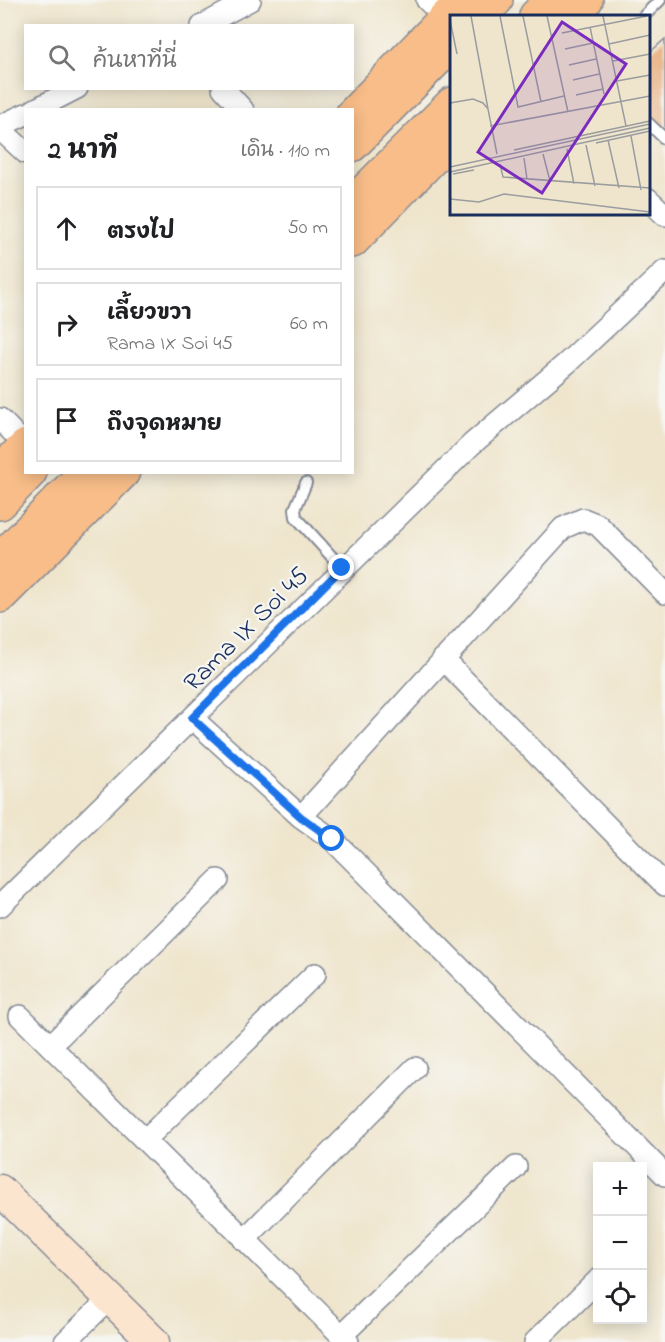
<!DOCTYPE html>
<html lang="th">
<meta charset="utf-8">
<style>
:root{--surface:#fff;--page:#f6f6f6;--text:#202124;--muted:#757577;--line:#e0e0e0}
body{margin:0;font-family:"Indie Flower","Playpen Sans Thai",sans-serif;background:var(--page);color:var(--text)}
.controls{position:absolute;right:18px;bottom:18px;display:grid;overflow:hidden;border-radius:0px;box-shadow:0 3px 15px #0003}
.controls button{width:54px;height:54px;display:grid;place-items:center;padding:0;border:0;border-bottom:2px solid var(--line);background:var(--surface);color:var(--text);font:30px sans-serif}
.stop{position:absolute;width:18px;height:18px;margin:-14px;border:4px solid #1a73e8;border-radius:50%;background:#fff}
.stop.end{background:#1a73e8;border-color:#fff;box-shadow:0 2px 6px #0008}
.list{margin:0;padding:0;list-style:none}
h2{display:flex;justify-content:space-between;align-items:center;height:78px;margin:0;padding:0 24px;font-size:26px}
h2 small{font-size:20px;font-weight:400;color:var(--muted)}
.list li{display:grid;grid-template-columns:39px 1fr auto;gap:18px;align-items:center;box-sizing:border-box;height:84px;margin:0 12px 12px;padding:0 12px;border:2px solid var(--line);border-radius:0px}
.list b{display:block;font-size:22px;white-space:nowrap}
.list p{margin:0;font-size:20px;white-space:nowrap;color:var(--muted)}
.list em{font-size:20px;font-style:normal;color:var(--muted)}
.icon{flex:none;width:33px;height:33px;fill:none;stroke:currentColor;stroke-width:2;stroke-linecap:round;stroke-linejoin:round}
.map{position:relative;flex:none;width:665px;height:1342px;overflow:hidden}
.search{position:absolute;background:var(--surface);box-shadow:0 3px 15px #0003;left:24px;top:24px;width:330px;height:66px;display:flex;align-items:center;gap:15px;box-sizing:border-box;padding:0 21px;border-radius:0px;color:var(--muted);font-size:22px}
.panel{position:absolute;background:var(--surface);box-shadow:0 3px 15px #0003;left:24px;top:108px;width:330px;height:366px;border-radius:0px}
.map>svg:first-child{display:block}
</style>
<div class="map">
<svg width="665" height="1342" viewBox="0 0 665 1342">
<rect width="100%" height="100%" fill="#f6f6f2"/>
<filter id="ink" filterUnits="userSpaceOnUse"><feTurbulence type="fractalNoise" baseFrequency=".0167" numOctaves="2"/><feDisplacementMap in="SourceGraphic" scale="12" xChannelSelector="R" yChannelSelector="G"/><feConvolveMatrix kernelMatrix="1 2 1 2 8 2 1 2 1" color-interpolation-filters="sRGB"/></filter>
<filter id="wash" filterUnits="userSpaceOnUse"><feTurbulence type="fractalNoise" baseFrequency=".008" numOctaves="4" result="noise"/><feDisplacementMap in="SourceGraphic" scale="24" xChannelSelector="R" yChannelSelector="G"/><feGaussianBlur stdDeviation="1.35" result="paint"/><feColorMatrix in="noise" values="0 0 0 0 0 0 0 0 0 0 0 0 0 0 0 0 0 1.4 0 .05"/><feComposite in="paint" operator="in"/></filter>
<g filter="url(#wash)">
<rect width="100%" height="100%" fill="#efe5cc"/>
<g id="blocks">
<!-- building -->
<path fill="#e6a66f" d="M665,39V132L648,116V54Z"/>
</g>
</g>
<g filter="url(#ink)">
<use href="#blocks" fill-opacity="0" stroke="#858a95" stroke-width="1.5"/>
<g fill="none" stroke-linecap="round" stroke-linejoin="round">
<!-- lane casing -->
<g stroke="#858a95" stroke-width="14">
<path id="lane" d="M644,16L660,0
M648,123L665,139
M306,483L295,509L296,517L342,568"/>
</g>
<!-- street casing -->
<g stroke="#858a95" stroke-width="24">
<path id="street" d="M427,0L445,18
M202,26L250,0
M223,88L243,110
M34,110L77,88
M0,126L26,114
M0,129L26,153
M648,199L665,215
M0,419L26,446
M443,659L665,885
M192,718L301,817L332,839L665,1175
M301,817L563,528L583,519L598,525L665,593
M0,906L472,444L567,363L665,271
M20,1016L348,1342
M51,1045L218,880
M146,1139L315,974
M244,1240L415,1068
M342,1335L516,1167
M65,1342L110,1298
M535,1342L598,1280"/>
</g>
<!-- secondary casing -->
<g stroke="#858a95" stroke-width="33">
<path id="secondary" d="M0,1190L154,1342"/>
</g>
<!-- primary casing -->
<g stroke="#858a95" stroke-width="36">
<path id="primary" d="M570,16L586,0
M352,115L463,0
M352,241L452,138
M0,471L26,446
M0,596L123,472"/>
</g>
<!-- highway casing -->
<g stroke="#858a95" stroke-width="36">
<path id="highway" d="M479,16L496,0
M536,16L552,0
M352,145L452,44
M352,204L452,104
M0,503L30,472
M0,560L86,472"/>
</g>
<!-- lane -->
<use href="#lane" stroke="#fff" stroke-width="10"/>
<!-- street -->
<use href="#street" stroke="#fff" stroke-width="21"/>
<!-- secondary -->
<use href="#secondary" stroke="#fce5cf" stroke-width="30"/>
<!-- primary -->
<use href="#primary" stroke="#f8bd88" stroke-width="33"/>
<!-- highway -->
<use href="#highway" stroke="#f8bd88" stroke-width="33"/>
</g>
</g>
<g fill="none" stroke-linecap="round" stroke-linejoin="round" filter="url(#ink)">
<!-- route -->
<path stroke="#1a73e8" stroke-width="8" d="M332,839L301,817L192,718L342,568"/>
</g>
<g text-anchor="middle" stroke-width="4.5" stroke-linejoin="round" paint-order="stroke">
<!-- street labels -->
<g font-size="26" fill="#1b2f5e" stroke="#f6f6f2">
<text transform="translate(245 628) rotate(-45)" y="9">Rama IX Soi 45</text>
</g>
</g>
<!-- overview -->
<g transform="translate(450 15)">
<rect width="200" height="200" fill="#efe5cc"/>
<path fill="none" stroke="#9a9ca0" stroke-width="1.5" d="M21,1L38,94M50,1L68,92L114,81M73,1L91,87M97,1L118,97M153,1L176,111M0,5L7,39M140,12L154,79M112,18L197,1M159,29L200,20M115,34L143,28M163,46L200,39M119,50L146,44M123,65L149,59M167,66L200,60M126,80L153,74M0,88L23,84L33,88L38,94L47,139M40,111L200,81M181,121L191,175M158,125L169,173M146,128L200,116M136,130L145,171M117,134L124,169M64,135L200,106M93,139L100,166M74,143L77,164M50,149L53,162L200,173M0,152L200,109M0,157L200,113M3,159L24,155M0,184L29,187L54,179L200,197"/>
<path fill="#7b2cbf" fill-opacity="0.15" stroke="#7b2cbf" stroke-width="3" d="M112,7L176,49L92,178L28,137Z"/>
<rect width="200" height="200" fill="none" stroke="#1b2f5e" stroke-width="3"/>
</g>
</svg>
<div class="controls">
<button>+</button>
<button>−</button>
<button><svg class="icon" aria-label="locate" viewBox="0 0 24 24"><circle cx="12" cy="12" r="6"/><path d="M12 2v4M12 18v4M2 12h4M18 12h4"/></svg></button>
</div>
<div class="stop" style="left:332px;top:839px"></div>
<div class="stop end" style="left:342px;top:568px"></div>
<div class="search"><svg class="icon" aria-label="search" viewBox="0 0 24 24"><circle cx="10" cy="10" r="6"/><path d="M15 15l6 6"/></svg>ค้นหาที่นี่</div>
<section class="panel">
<h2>2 นาที<small>เดิน · 110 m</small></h2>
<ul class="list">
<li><svg class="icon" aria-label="ahead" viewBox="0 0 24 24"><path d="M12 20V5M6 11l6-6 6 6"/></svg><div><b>ตรงไป</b></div><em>50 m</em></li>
<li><svg class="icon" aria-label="right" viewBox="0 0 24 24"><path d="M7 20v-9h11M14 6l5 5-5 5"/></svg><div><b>เลี้ยวขวา</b><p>Rama IX Soi 45</p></div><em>60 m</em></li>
<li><svg class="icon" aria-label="arrive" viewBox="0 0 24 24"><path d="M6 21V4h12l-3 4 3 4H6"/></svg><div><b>ถึงจุดหมาย</b></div></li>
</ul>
</section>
</div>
